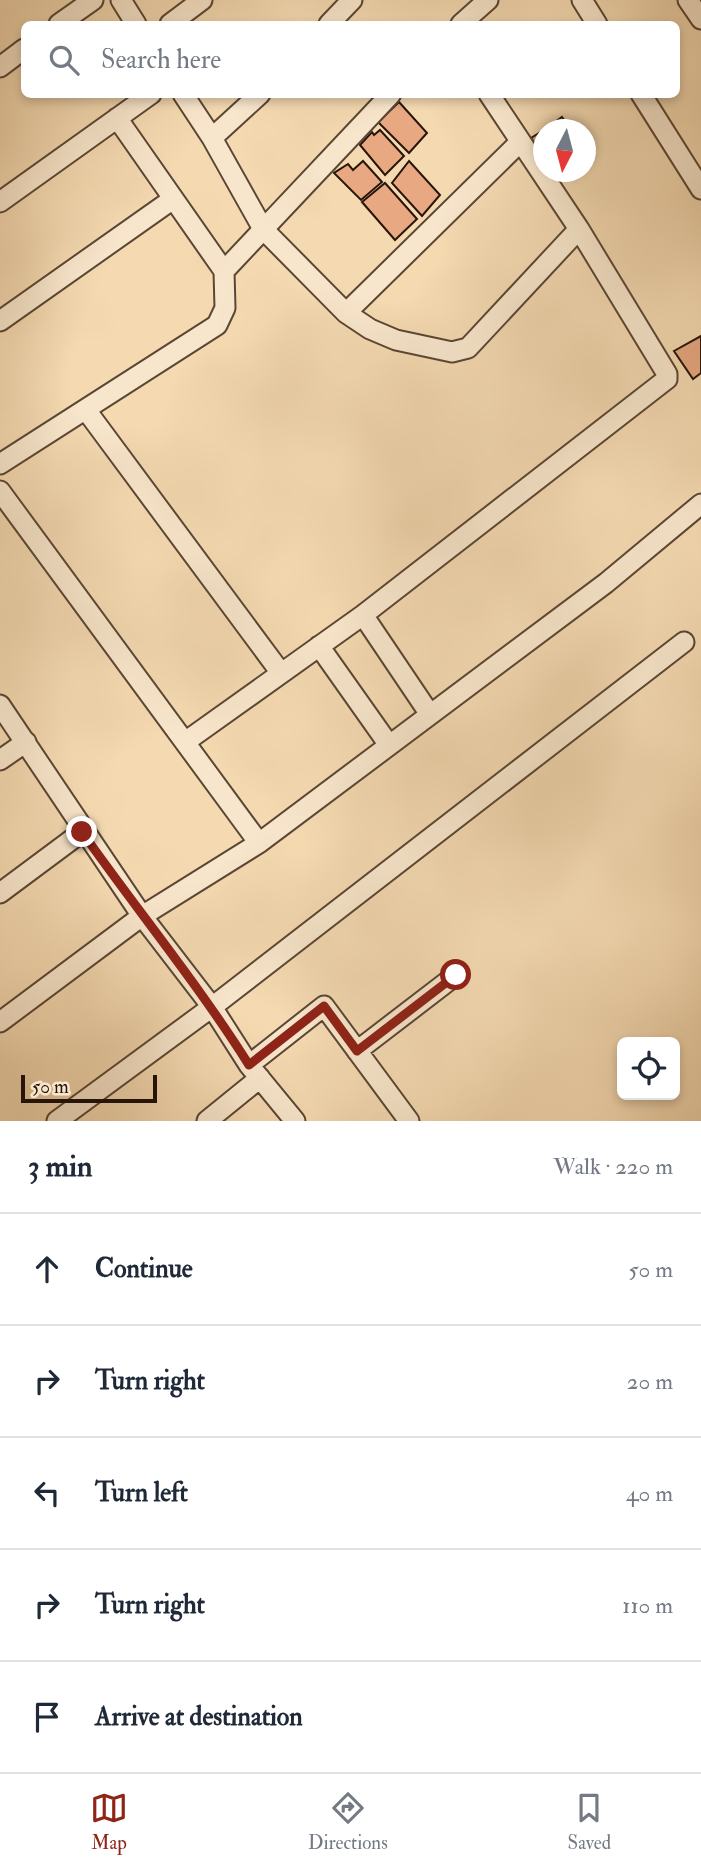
<!DOCTYPE html>
<meta charset="utf-8">
<style>
:root{--surface:#fff;--page:#f2f2f3;--text:#1f2937;--muted:#747a83;--line:#e0e1e3;--accent:#8f2418}
body{margin:0;font-family:"IM FELL Double Pica",serif;background:var(--page);color:var(--text)}
.controls{position:absolute;right:21px;bottom:21px;display:grid;overflow:hidden;border-radius:10px;box-shadow:0 4px 10px #0003}
.controls button{width:63px;height:63px;display:grid;place-items:center;padding:0;border:0;border-bottom:2px solid var(--line);background:var(--surface);color:var(--text);font:35px sans-serif}
.compass{position:absolute;left:533px;top:119px;width:63px;height:63px;border-radius:50%;background:var(--surface);box-shadow:0 4px 10px #0003;rotate:186deg}
.scale{position:absolute;left:21px;bottom:18px;width:136px;box-sizing:border-box;padding-left:7px;border:4px solid #27150a;border-top:0;font-size:19px;line-height:24px;white-space:nowrap;color:#27150a;-webkit-text-stroke:5px #f8e6cc;paint-order:stroke}
.stop{position:absolute;width:21px;height:21px;margin:-16px;border:5px solid #8f2418;border-radius:50%;background:#fff}
.stop.end{background:#8f2418;border-color:#fff;box-shadow:0 2px 7px #0008}
.list{margin:0;padding:0;list-style:none}
h2{display:flex;justify-content:space-between;align-items:center;height:91px;margin:0;padding:0 28px;font-size:30px}
h2 small{font-size:23px;font-weight:400;color:var(--muted)}
.list li{display:grid;grid-template-columns:46px 1fr auto;gap:21px;align-items:center;box-sizing:border-box;height:112px;padding:0 28px;border-top:2px solid var(--line)}
.list b{display:block;font-size:26px;white-space:nowrap}
.list em{font-size:23px;font-style:normal;color:var(--muted)}
.icon{flex:none;width:38px;height:38px;fill:none;stroke:currentColor;stroke-width:2;stroke-linecap:round;stroke-linejoin:round}
.map{position:relative;flex:none;width:701px;height:1121px;overflow:hidden}
.search{position:absolute;background:var(--surface);box-shadow:0 4px 10px #0003;left:21px;right:21px;top:21px;height:77px;display:flex;align-items:center;gap:18px;box-sizing:border-box;padding:0 24px;border-radius:10px;color:var(--muted);font-size:26px}
.sheet{height:651px;background:var(--surface)}
nav{display:flex;justify-content:space-around;align-items:center;box-sizing:border-box;height:98px;border-top:2px solid var(--line);background:var(--surface);font-size:19px;color:var(--muted)}
nav a{display:grid;justify-items:center;gap:4px}
nav .on{color:var(--accent)}
.map>svg:first-child{display:block}
</style>
<div class="map">
<svg width="701" height="1121" viewBox="0 0 701 1121">
<rect width="100%" height="100%" fill="#f4d9b1"/>
<filter id="stains"><feTurbulence type="fractalNoise" baseFrequency=".00286" numOctaves="4"/><feColorMatrix values="0 0 0 0 .2 0 0 0 0 .09 0 0 0 0 .02 0 0 0 .5 -.17"/></filter>
<radialGradient id="worn" r=".72"><stop offset=".6" stop-color="#630" stop-opacity="0"/><stop offset="1" stop-color="#630" stop-opacity=".3"/></radialGradient>
<!-- building -->
<path fill="#e7a882" stroke="#27150a" stroke-width="2" d="M399,102L427,133L409,153L378,122Z
M562,117L571,130H544Z
M380,130L404,156L385,175L360,145L372,132L374,135Z
M544,130V156L531,138Z
M363,161L382,182L361,200L334,173L348,164L353,170Z
M409,161L440,195L422,216L392,183Z
M385,183L417,219L395,240L362,202Z
M701,336V373L693,379L674,351Z"/>
<g fill="none" stroke-linecap="round" stroke-linejoin="round">
<!-- minor casing -->
<g stroke="#5a4634" stroke-width="23">
<path id="minor" d="M121,0L136,24
M582,0L597,24
M688,0L701,19
M59,24L93,0
M170,24L202,0
M329,24L352,0
M461,24L488,0
M0,67L24,49
M183,94L212,138L263,229L346,313L370,329L396,340L452,352L468,348L579,229
M641,94L701,189
M117,118L224,271L391,94
M212,138L260,94
M0,202L151,94
M346,313L520,142
M0,321L173,199
M86,410L281,673
M0,464L217,325L225,308L224,271
M0,491L259,843
M363,615L429,713
M319,646L389,745
M0,705L142,916L212,1007L249,1065L295,1121
M185,742L363,615L667,379V374L579,229L489,94
M0,760L26,742
M0,893L82,832
M0,1022L142,916L259,843L606,583L701,504
M357,1051L456,975
M249,1065L324,1006L409,1121
M57,1121L212,1007L684,642
M207,1121L260,1078"/>
</g>
<!-- minor -->
<use href="#minor" stroke="#f8e6cc" stroke-width="19"/>
</g>
<g fill="none" stroke-linecap="round" stroke-linejoin="round">
<!-- route -->
<path stroke="#8f2418" stroke-width="9" d="M82,832C137,910 198,984 249,1065L324,1006L357,1051L456,975"/>
</g>
<rect width="100%" height="100%" filter="url(#stains)"/>
<rect width="100%" height="100%" fill="url(#worn)"/>
</svg>
<div class="controls">
<button><svg class="icon" aria-label="locate" viewBox="0 0 24 24"><circle cx="12" cy="12" r="6"/><path d="M12 2v4M12 18v4M2 12h4M18 12h4"/></svg></button>
</div>
<svg class="compass" viewBox="-18 -18 36 36"><path d="M0-13l5 13h-10z" fill="#e53935"/><path d="M0 13l5-13h-10z" fill="#747a83"/></svg>
<div class="scale">50 m</div>
<div class="stop" style="left:456px;top:975px"></div>
<div class="stop end" style="left:82px;top:832px"></div>
<div class="search"><svg class="icon" aria-label="search" viewBox="0 0 24 24"><circle cx="10" cy="10" r="6"/><path d="M15 15l6 6"/></svg>Search here</div>
</div>
<section class="sheet">
<h2>3 min<small>Walk · 220 m</small></h2>
<ul class="list">
<li><svg class="icon" aria-label="ahead" viewBox="0 0 24 24"><path d="M12 20V5M6 11l6-6 6 6"/></svg><div><b>Continue</b></div><em>50 m</em></li>
<li><svg class="icon" aria-label="right" viewBox="0 0 24 24"><path d="M7 20v-9h11M14 6l5 5-5 5"/></svg><div><b>Turn right</b></div><em>20 m</em></li>
<li><svg class="icon" aria-label="left" viewBox="0 0 24 24"><path d="M17 20v-9H6M10 6l-5 5 5 5"/></svg><div><b>Turn left</b></div><em>40 m</em></li>
<li><svg class="icon" aria-label="right" viewBox="0 0 24 24"><path d="M7 20v-9h11M14 6l5 5-5 5"/></svg><div><b>Turn right</b></div><em>110 m</em></li>
<li><svg class="icon" aria-label="arrive" viewBox="0 0 24 24"><path d="M6 21V4h12l-3 4 3 4H6"/></svg><div><b>Arrive at destination</b></div></li>
</ul>
</section>
<nav>
<a class="on"><svg class="icon" aria-label="map" viewBox="0 0 24 24"><path d="M3 6l6-2 6 2 6-2v14l-6 2-6-2-6 2zM9 4v14M15 6v14"/></svg>Map</a>
<a><svg class="icon" aria-label="directions" viewBox="0 0 24 24"><path d="M12 3l9 9-9 9-9-9zM9 14v-3h6M13 9l2 2-2 2"/></svg>Directions</a>
<a><svg class="icon" aria-label="saved" viewBox="0 0 24 24"><path d="M7 4h10v16l-5-4-5 4z"/></svg>Saved</a>
</nav>
